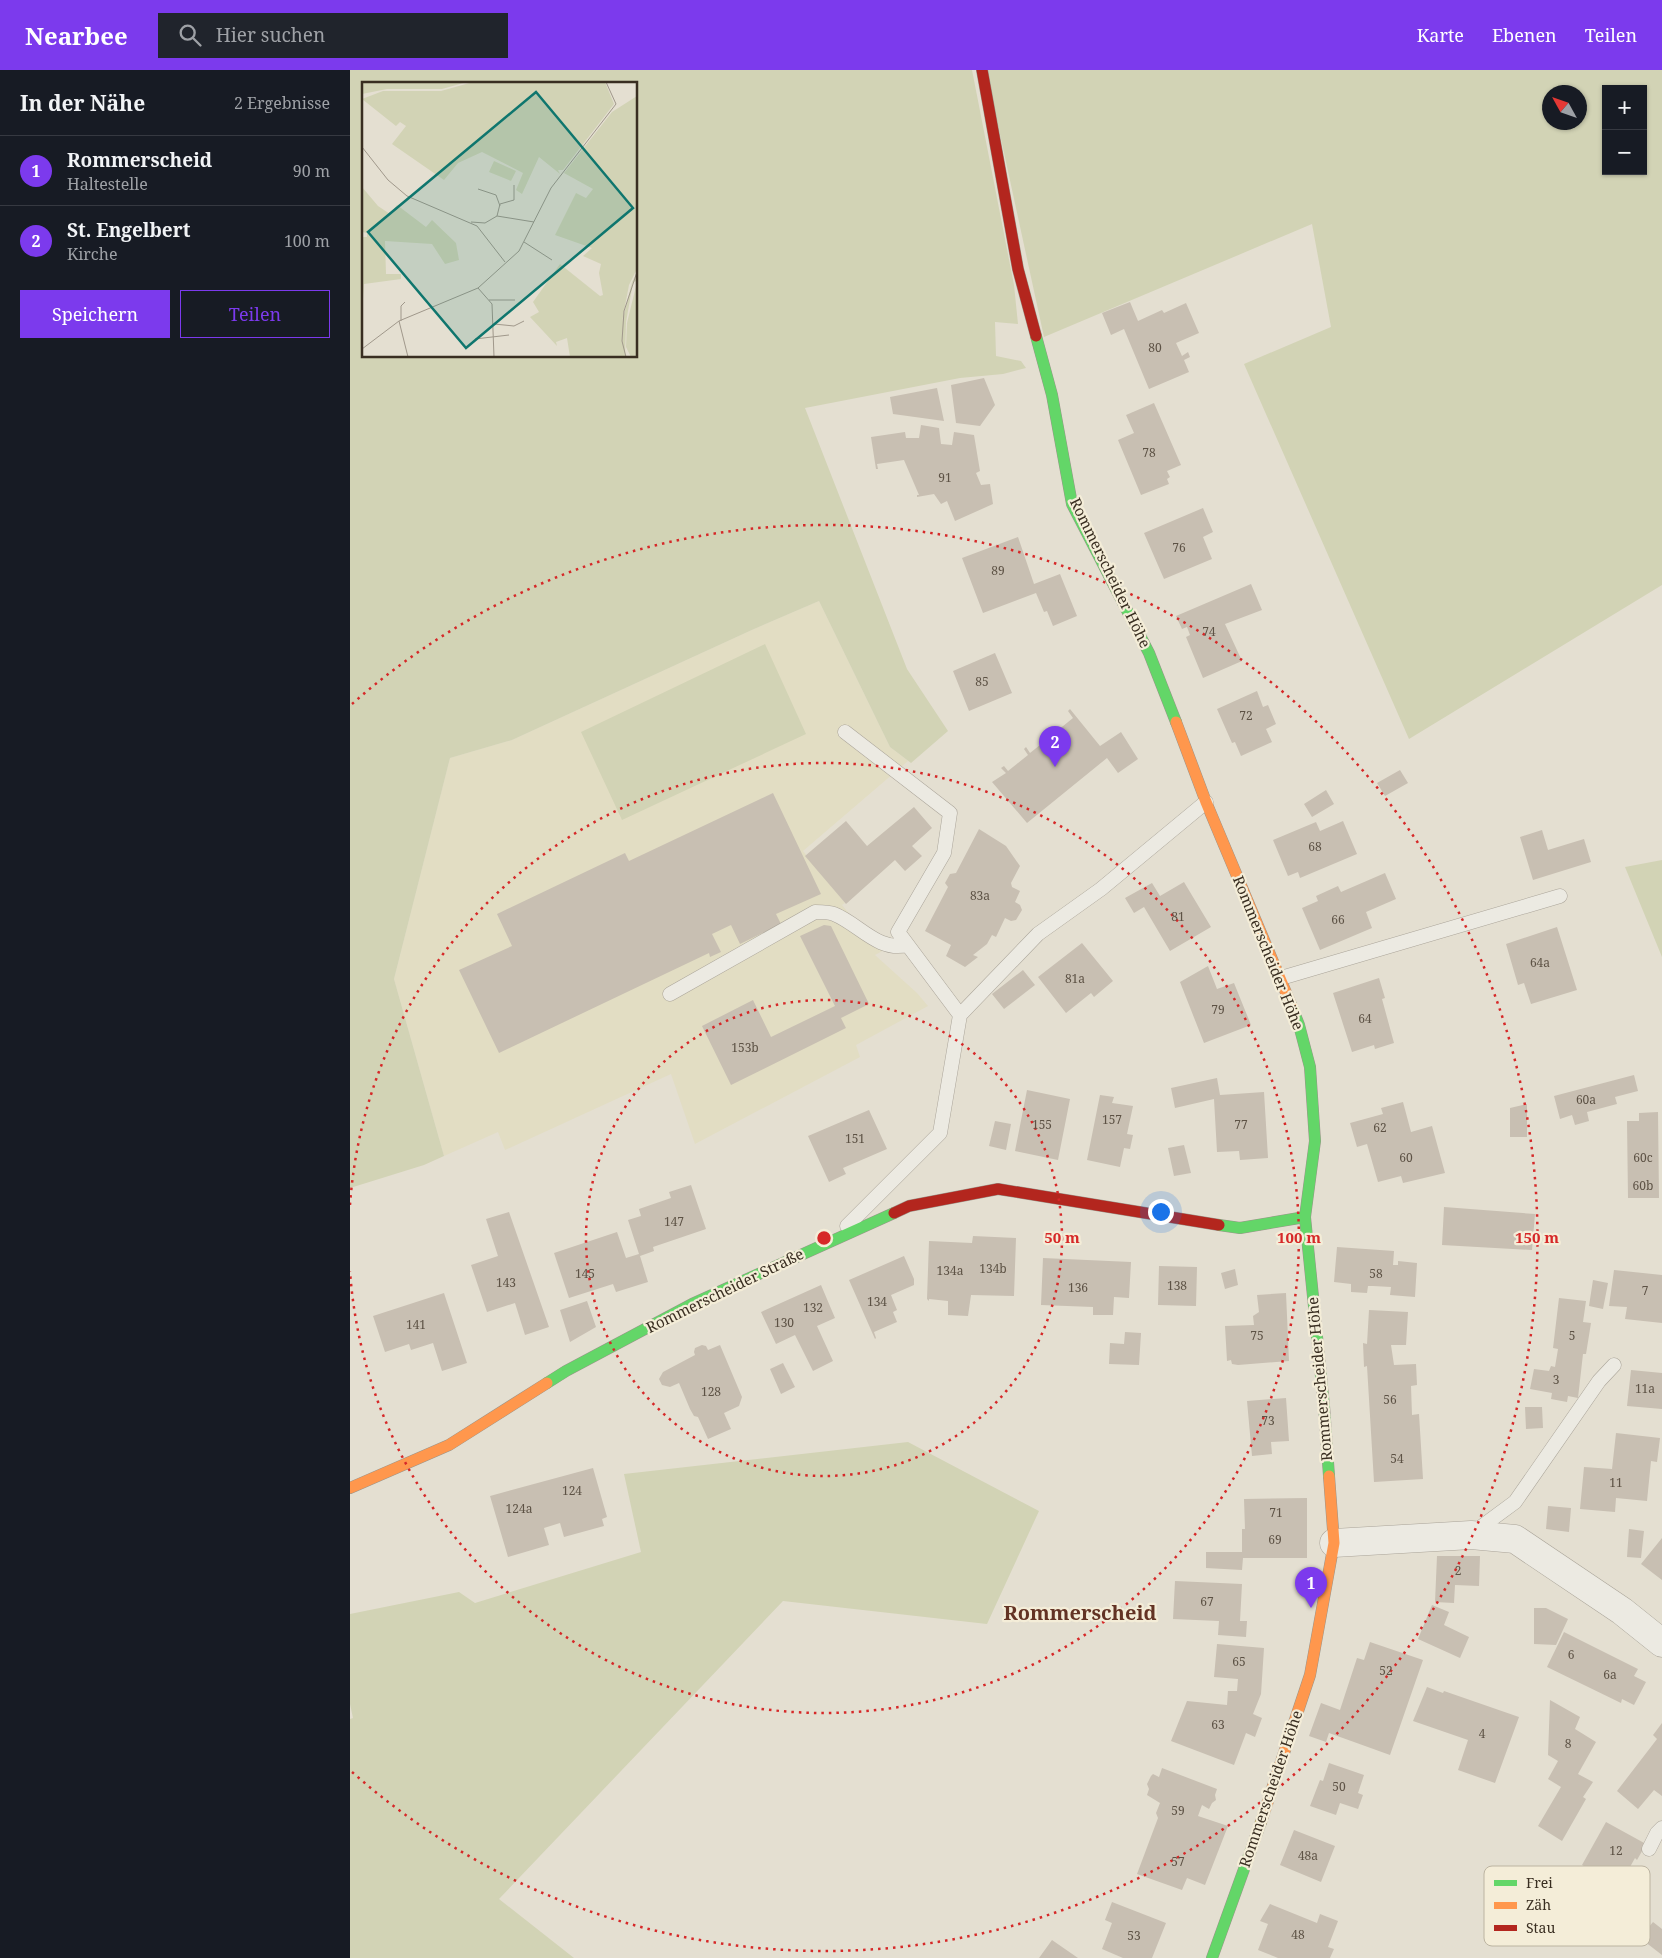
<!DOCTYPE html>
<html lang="de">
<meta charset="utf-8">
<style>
:root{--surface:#171b24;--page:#20242c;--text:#f1f3f6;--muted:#9ea1a6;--line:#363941;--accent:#7c3aed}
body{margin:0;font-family:"Noto Serif",serif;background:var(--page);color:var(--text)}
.controls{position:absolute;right:15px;top:15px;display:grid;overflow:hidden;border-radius:0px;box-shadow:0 1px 4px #0004}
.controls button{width:45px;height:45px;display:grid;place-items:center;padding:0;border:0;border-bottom:1px solid var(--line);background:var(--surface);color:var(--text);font:25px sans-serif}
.compass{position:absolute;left:1192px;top:15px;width:45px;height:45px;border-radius:50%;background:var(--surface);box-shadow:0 1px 4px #0004;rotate:310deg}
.you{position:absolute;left:810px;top:1141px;width:18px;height:18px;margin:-12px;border:4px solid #fff;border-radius:50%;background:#1a73e8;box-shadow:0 0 0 8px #1a73e833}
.badge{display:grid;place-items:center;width:32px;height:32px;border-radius:50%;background:var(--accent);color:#fff;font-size:16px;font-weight:700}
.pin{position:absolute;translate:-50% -41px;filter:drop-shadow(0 1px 2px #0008)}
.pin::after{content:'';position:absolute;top:26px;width:18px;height:15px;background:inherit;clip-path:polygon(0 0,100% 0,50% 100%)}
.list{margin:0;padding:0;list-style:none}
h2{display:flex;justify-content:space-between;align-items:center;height:65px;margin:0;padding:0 20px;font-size:21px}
h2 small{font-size:16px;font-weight:400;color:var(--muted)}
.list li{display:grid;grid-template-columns:32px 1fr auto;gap:15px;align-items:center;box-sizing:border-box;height:70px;padding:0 20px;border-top:1px solid var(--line)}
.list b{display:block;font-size:19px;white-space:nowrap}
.list p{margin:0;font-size:16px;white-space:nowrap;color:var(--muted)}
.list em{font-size:16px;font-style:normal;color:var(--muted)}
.actions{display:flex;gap:10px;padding:15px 20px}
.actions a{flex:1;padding:11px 0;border:1px solid var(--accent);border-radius:0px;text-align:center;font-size:18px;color:var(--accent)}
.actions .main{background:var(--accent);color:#fff}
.icon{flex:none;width:28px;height:28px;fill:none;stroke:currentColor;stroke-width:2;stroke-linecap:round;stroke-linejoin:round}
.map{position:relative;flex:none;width:1312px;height:1888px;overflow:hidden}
header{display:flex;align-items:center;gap:30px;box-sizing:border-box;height:70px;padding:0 25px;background:var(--accent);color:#fff}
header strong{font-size:24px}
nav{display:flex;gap:28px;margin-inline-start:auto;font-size:18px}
.search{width:350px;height:45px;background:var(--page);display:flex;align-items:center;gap:12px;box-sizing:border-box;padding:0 18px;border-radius:0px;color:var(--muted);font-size:19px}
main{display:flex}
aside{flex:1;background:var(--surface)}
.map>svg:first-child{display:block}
</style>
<header>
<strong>Nearbee</strong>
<div class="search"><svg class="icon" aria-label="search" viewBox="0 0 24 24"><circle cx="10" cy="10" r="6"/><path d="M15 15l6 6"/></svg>Hier suchen</div>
<nav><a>Karte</a><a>Ebenen</a><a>Teilen</a></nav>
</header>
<main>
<aside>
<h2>In der Nähe<small>2 Ergebnisse</small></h2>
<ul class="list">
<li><span class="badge">1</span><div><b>Rommerscheid</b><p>Haltestelle</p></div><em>90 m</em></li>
<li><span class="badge">2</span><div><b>St. Engelbert</b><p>Kirche</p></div><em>100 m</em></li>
</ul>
<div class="actions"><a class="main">Speichern</a><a>Teilen</a></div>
</aside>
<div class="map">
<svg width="1312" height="1888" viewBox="0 0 1312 1888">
<rect width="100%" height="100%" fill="#e4dfd1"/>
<!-- farmland -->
<path fill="#e2ddc3" d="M469,531L540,677L558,691L453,781L495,833L492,835L515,863L536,879L525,885L567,923L578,936L506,975L510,987L345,1074L321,1004L155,1080L148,1062L94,1086L44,909L100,688L162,670L404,559Z"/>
<!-- green -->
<path fill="#d2d3b5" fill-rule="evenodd" d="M0,0H622L664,215L668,254L645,252L646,286L671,291L676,298L653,304L610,308L455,338L557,599L598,661L561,693L540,677L469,531L404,559L162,670L100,688L44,909L94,1086L74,1095L0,1118ZM14,14H286V286H14Z
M636,0H1312V515L1059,669L894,294L981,257L962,154L694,267ZM1256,19H1293V101H1256ZM1200,22H1230V52H1200Z
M415,574L456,664L272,750L231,662Z
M1312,790V887L1275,797Z
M558,1372L689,1441L637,1554L433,1531L149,1829L224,1888H0V1649L3,1648L0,1634V1544L109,1522L125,1533L291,1482L274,1404Z"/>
<!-- building -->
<path fill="#c8bfb2" d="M780,232L788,251L812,240L814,243L836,233L849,263L826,273L832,286L838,282L840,287L834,290L839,302L799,319L774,259L761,265L752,243Z
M634,308L645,335L630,356L606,353L601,315Z
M587,318L594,351L543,344L540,327Z
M804,333L831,395L817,401L820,407L817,409L819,414L791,425L768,370L784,363L776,345Z
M571,355L589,358L591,374L602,375L604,362L624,365L630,401L626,403L631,415L640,414L643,434L605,451L597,431L591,434L584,424L567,427V425H569L554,390L527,394L528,399H526L521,367L555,362L556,368H569Z
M853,438L863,462L853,467L862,489L814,509L794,463Z
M668,467L684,514L710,504L727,546L703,556L697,541L694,542L686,523L633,543L612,488Z
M901,514L912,540L875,554L892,591L853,608L836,567L840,565L837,557L832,559L826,546Z
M645,583L662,623L619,641L603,601Z
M907,621L913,637L918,635L926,654L916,659L922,672L891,686L885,672L882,673L867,639Z
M720,639L750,676L771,662L788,689L768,703L757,688L677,753L642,712L656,703L651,698L654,696L658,701L678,685L674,679L676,677L680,683L700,667L695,661L697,659L702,665L723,648L718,641Z
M1050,700L1058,713L1035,726L1027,713Z
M976,720L984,734L962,747L954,734Z
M423,723L471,824L426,844L431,854L390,874L381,855L362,864L371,882L360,887L359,883L149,983L109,900L162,876L147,844L275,783L279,791Z
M564,737L582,758L562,776L572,786L555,801L545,790L496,834L455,786L496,751L517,776Z
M993,751L1007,784L950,808L948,802L938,806L923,770L966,752L970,761Z
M629,759L656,776L670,796L661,813L662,817L670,821L665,832L670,835L672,840L666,850L661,851L655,848L646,867L642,865L637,874L623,885L628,887L615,897L596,886L601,875L575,861L598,817L595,813L600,804L606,803Z
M1192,760L1198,780L1234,769L1241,792L1183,810L1170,767Z
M1035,803L1046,829L1016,842L1022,858L970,880L952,838L968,831L966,826L988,816L991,822Z
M834,812L861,857L820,881L794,837L784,843L775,828L802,813L810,826Z
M474,855L481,856L519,934L491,948L496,958L381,1015L352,956L403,930L421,967L485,936L450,866Z
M1207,857L1227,920L1181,934L1174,913L1168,915L1156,874Z
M732,873L763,911L744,927L741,923L716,943L688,907Z
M858,896L867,919L884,913L901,955L854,973L830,912Z
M673,900L685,915L654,939L642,924Z
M1029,908L1035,928L1032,929L1044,973L1025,979L1024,975L1002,982L983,923Z
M1284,1005L1288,1021L1265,1027L1267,1034L1237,1042L1239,1051L1225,1055L1222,1045L1210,1049L1204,1026Z
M867,1008L870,1025L914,1022L918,1088L890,1090L889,1081L867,1082L864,1029L825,1038L821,1018Z
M677,1020L720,1029L708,1090L665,1081Z
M750,1025L764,1027L762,1033L783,1036L777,1064L783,1065L780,1079L774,1078L770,1097L737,1090Z
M1053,1032L1061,1062L1082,1056L1095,1103L1053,1113L1051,1106L1028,1112L1017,1074L1007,1077L1000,1053L1033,1044L1031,1038Z
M1177,1034V1067H1160V1038Z
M519,1040L537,1079L493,1098L496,1104L479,1112L458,1066Z
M1308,1042L1309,1128H1278L1277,1051H1289V1043Z
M645,1051L661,1054L656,1080L639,1076Z
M834,1075L841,1103L824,1106L818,1078Z
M341,1115L356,1159L303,1177L304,1181L290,1186L298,1212L266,1222L263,1214L219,1228L204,1183L267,1162L276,1188L289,1184L278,1150L291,1146L289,1139L321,1128L319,1122Z
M1094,1137L1185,1144L1182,1180L1092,1175Z
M159,1142L199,1257L175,1265L165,1233L137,1242L121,1195L148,1186L136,1149Z
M623,1166L666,1168L664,1226L621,1225L618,1246L598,1245V1231L579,1229V1231L577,1229L579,1171L622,1173Z
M987,1177L1044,1181L1043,1195H1048V1191L1067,1193L1065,1227L1040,1225L1041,1217L1023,1216H1018L1017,1223L1001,1222V1214L984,1212Z
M554,1186L564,1209V1215L541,1225L547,1240L543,1242L547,1252L524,1262L526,1268L525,1269L499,1210Z
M693,1188L781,1192L779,1228L764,1227L763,1245H743V1237L691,1235Z
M809,1196L847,1197L846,1236L808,1235Z
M885,1199L888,1215L875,1219L871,1203Z
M1264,1200L1312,1205V1253L1275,1249L1277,1237L1259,1236Z
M1243,1210L1258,1213L1253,1239L1239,1236Z
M471,1215L485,1248L467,1256L483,1291L463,1301L445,1265L426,1274L411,1242Z
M94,1223L117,1293L92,1301L83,1273L61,1280L59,1274L35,1282L23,1246Z
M936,1223L939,1291L888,1295L882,1294L881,1290L877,1291L875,1256L904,1255L903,1246L909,1242L907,1225Z
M1209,1228L1236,1231L1233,1252L1241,1253L1236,1284H1233L1228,1328L1218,1326L1217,1332L1201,1329L1202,1323L1180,1319L1184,1299L1199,1301L1201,1296L1205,1297L1208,1279L1203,1278Z
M237,1231L246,1257L220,1272L210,1240Z
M1019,1240L1058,1242L1056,1275H1041L1044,1295L1066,1294L1067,1315L1061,1316L1062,1345L1069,1344L1073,1409L1024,1412L1017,1296L1014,1297L1013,1273L1017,1274Z
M775,1262L791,1263L789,1295L759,1294L760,1273L774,1274Z
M352,1275L356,1276L358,1280L370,1275L392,1327L389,1336L374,1343L381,1359L358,1369L348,1347L344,1346L340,1339L329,1313L320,1317L312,1315L309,1309L313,1302L345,1285L344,1282L345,1278Z
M433,1293L445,1317L431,1324L420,1299Z
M1281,1300L1312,1303V1339L1277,1336Z
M936,1328L939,1371L921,1372L922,1384L902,1386L897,1331Z
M1175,1337H1192L1193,1358L1176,1359Z
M1266,1363L1310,1368L1307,1392L1301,1391L1297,1431L1266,1428L1265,1442L1230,1439L1234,1397L1262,1399Z
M243,1398L257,1447L252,1449L254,1456L214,1467L210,1453L194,1458L199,1475L158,1487L140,1426Z
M957,1428V1488H893L892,1500L856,1498V1482H892V1459H895L894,1429Z
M1198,1436L1221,1438L1219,1462L1196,1459Z
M1279,1459L1294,1461L1291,1488L1277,1487Z
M1312,1468V1510L1291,1494Z
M1087,1486H1130L1129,1516L1105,1515L1104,1533L1085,1532Z
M825,1511L892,1514L890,1551H897L896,1567L868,1565L869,1551L823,1549Z
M1082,1535L1099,1542L1094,1555L1119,1567L1110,1588L1068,1569Z
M1184,1538H1196L1218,1549L1206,1575L1184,1574Z
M1214,1562L1288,1599L1284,1606L1296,1612L1284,1635L1272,1629L1271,1633L1197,1597Z
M1020,1572L1073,1590L1040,1685L979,1663L976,1672L959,1666L971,1633L990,1640L1007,1588L1014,1590Z
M867,1574L914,1578L911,1624L903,1644L912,1648L905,1667L896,1663L884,1695L821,1671L837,1631L877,1635L878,1621H887L888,1609L864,1607Z
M1077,1617L1093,1623L1094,1621L1169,1647L1145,1713L1108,1700L1118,1670L1063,1651Z
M1200,1630L1230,1647L1225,1659L1246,1672L1228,1704L1243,1712L1233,1727L1236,1729L1212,1771L1188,1756L1211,1717L1198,1709L1208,1691L1198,1685Z
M1312,1653V1726L1304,1720L1288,1739L1267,1721L1307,1669L1303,1665Z
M979,1693L1014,1705L1008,1723L1013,1725L1008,1739L990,1733L986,1745L960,1736L970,1710L973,1711Z
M812,1698L867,1719L865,1725L866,1730L862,1733L859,1739L852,1735L848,1746L878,1756L855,1815L837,1808L832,1820L787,1804L808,1748L806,1743L810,1733L797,1725L799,1719L797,1714L801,1706L803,1704L809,1707Z
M1256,1752L1296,1774L1287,1790L1285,1788L1270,1815L1232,1795Z
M944,1760L985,1776L971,1812L930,1795Z
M762,1832L816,1853L802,1888H773L752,1879L762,1853L755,1850Z
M920,1834L967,1853L970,1844L988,1851L978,1877L984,1879L980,1888H928L908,1880L918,1854L910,1851Z
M1303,1852L1312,1859V1885L1290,1868Z
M702,1870L728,1888H689Z"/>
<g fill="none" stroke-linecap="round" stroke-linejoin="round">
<!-- lane casing -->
<g stroke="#aaa499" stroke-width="15">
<path id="lane" d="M495,662L600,743L594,783L548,862L610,945
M931,908L1210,826
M320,924L465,842C471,842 479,842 484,844C509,854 528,882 557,875
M497,1156L590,1063L610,945L688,864L751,819L856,732
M1123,1463L1165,1432L1249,1311L1264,1295
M1299,1779L1307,1763L1312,1758"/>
</g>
<!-- street casing -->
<g stroke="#aaa499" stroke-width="29">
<path id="street" d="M984,1473L1121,1465L1165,1469L1272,1541L1312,1573"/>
</g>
<!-- fast casing -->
<g stroke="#9a948a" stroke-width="12">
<path id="fast" d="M686,266L702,325L722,434L799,583L826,652
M942,937L949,955L960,997L965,1071L955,1147L974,1336L979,1406
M869,1155L890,1158L955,1147
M197,1313L216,1301L342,1234L544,1143
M862,1888L911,1752"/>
</g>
<!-- slow casing -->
<g stroke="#9a948a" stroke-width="12">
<path id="slow" d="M826,652L856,732L942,937
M0,1418L99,1375L197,1313
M911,1752L960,1605L984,1473L979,1406"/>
</g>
<!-- jam casing -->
<g stroke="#9a948a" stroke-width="12">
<path id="jam" d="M632,0L668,199L686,266
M544,1143L559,1136L648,1119L869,1155"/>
</g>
<!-- lane -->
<use href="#lane" stroke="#eceae2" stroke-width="14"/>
<!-- street -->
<use href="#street" stroke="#eceae2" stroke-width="28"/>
<!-- fast -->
<use href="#fast" stroke="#63d668" stroke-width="11"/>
<!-- slow -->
<use href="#slow" stroke="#ff974d" stroke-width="11"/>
<!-- jam -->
<use href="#jam" stroke="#b3261e" stroke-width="11"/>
</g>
<!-- distance rings -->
<g fill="none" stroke="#d62828" stroke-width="2.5" stroke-dasharray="2.5 5">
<circle cx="474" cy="1168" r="238"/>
<path d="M0 1135A475 475 0 1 1 0 1201"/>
<path d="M2 634A713 713 0 1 1 2 1702"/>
</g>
<g text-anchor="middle" stroke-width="4.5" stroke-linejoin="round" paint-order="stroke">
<!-- number labels -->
<g font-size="12" fill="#5d5245">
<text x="805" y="282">80</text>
<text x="799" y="387">78</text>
<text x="595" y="412">91</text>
<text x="829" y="482">76</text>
<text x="648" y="505">89</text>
<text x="859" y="566">74</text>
<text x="632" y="616">85</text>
<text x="896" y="650">72</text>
<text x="965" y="781">68</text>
<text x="630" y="830">83a</text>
<text x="828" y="851">81</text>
<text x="988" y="854">66</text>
<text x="1190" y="897">64a</text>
<text x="725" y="913">81a</text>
<text x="868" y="944">79</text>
<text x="1015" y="953">64</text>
<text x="395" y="982">153b</text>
<text x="1236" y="1034">60a</text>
<text x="762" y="1054">157</text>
<text x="692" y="1059">155</text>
<text x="891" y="1059">77</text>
<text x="1030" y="1062">62</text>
<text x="505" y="1073">151</text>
<text x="1056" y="1092">60</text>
<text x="1293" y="1092">60c</text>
<text x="1293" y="1120">60b</text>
<text x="324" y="1156">147</text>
<text x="643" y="1203">134b</text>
<text x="600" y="1205">134a</text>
<text x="235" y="1208">145</text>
<text x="1026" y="1208">58</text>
<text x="156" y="1217">143</text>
<text x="827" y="1220">138</text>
<text x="728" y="1222">136</text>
<text x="1295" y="1225">7</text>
<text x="527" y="1236">134</text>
<text x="463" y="1242">132</text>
<text x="434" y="1257">130</text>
<text x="66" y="1259">141</text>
<text x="907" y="1270">75</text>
<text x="1222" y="1270">5</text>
<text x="1206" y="1314">3</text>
<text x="1295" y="1323">11a</text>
<text x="361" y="1326">128</text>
<text x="1040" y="1334">56</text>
<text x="918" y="1355">73</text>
<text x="1047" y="1393">54</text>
<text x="1266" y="1417">11</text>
<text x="222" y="1425">124</text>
<text x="169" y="1443">124a</text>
<text x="926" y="1447">71</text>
<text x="925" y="1474">69</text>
<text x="1108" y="1505">2</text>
<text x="857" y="1536">67</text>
<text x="1221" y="1589">6</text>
<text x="889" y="1596">65</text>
<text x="1036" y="1605">52</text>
<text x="1260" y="1609">6a</text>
<text x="868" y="1659">63</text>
<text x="1132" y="1668">4</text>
<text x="1218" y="1678">8</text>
<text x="989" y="1721">50</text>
<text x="828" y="1745">59</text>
<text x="1266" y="1785">12</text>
<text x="958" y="1790">48a</text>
<text x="828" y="1796">57</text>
<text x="948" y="1869">48</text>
<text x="784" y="1870">53</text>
</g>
<!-- street labels -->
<g font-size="15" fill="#392e21" stroke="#f4edd8">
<text transform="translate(760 503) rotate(64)" y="5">Rommerscheider Höhe</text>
<text transform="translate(918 883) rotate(68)" y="5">Rommerscheider Höhe</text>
<text transform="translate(375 1221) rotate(-26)" y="5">Rommerscheider Straße</text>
<text transform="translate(970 1309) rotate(-95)" y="5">Rommerscheider Höhe</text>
<text transform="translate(921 1719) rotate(-71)" y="5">Rommerscheider Höhe</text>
</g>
<!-- district labels -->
<g font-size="20" font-weight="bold" fill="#633324" stroke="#f4edd8">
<text x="730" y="1550">Rommerscheid</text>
</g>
</g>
<!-- overview -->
<g transform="translate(12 12)">
<rect width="275" height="275" fill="#e4dfd1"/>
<path d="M0,0H105L80,7H25L0,12ZM111,0H243L252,22L201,88H196L198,92L177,75L160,112L154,108L161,91L120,70L96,81L82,98L30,62L44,44L38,40L34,44L0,17L21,9H79ZM275,14V187L267,203L260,240L270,200L275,190V198L271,201L264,240L263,275H208L205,256L194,260L195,264L168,235L177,230L171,220L198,182L238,214L241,213L237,191L239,182L221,174L230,166L193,153L214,111L224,116L231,107L202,91L250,30ZM132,79L154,89L149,99L127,90ZM0,105L16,124L28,132L35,123L64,145L70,138L94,161L97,178L83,182L70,162L23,159L24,192H39V197L2,202L0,231V155H5V151L0,150ZM275,200V275H269L264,265L265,241Z" fill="#d2d3b5"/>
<path fill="none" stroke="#a0988b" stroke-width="1" d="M0,65L26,98L45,114L115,144L143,180M116,107L134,113L138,124M135,134L138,122L152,118V103M109,140L123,141L135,134L172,140M162,160L190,178M116,206L130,222L132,275M127,218H153M37,239L46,275M39,239V224L43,220M132,242L152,244L162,239M113,257L147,253M0,267L37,239L116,206L157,169L189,106L254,22L244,0M264,275L260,259L262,229L275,190"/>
<path fill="#0f766e" fill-opacity="0.15" stroke="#0f766e" stroke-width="2.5" d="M174,10L271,126L104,266L6,150Z"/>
<rect width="275" height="275" fill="none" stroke="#392e21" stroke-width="2.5"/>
</g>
<!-- legend -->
<rect x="1134" y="1796" width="166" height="80" rx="8" fill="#f4edd8" stroke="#bcb4a1" stroke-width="1"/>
<rect x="1144" y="1810" width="23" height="6" fill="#63d668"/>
<rect x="1144" y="1832" width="23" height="7" fill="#ff974d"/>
<rect x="1144" y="1855" width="23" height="6" fill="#b3261e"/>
<g font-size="14" fill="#392e21">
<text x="1176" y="1818">Frei</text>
<text x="1176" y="1840">Zäh</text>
<text x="1176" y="1863">Stau</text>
</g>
<circle cx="474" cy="1168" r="8" fill="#d62828" stroke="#f4edd8" stroke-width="2.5"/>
<g font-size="15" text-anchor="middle" font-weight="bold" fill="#d62828" stroke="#f4edd8" stroke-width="4.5" stroke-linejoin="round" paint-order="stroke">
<text x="712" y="1173">50 m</text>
<text x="949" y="1173">100 m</text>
<text x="1187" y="1173">150 m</text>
</g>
</svg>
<div class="controls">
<button>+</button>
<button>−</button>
</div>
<svg class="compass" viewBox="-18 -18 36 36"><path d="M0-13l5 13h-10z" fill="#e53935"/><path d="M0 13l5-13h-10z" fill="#9ea1a6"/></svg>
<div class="you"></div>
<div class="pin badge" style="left:961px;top:1538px">1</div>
<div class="pin badge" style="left:705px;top:697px">2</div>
</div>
</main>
